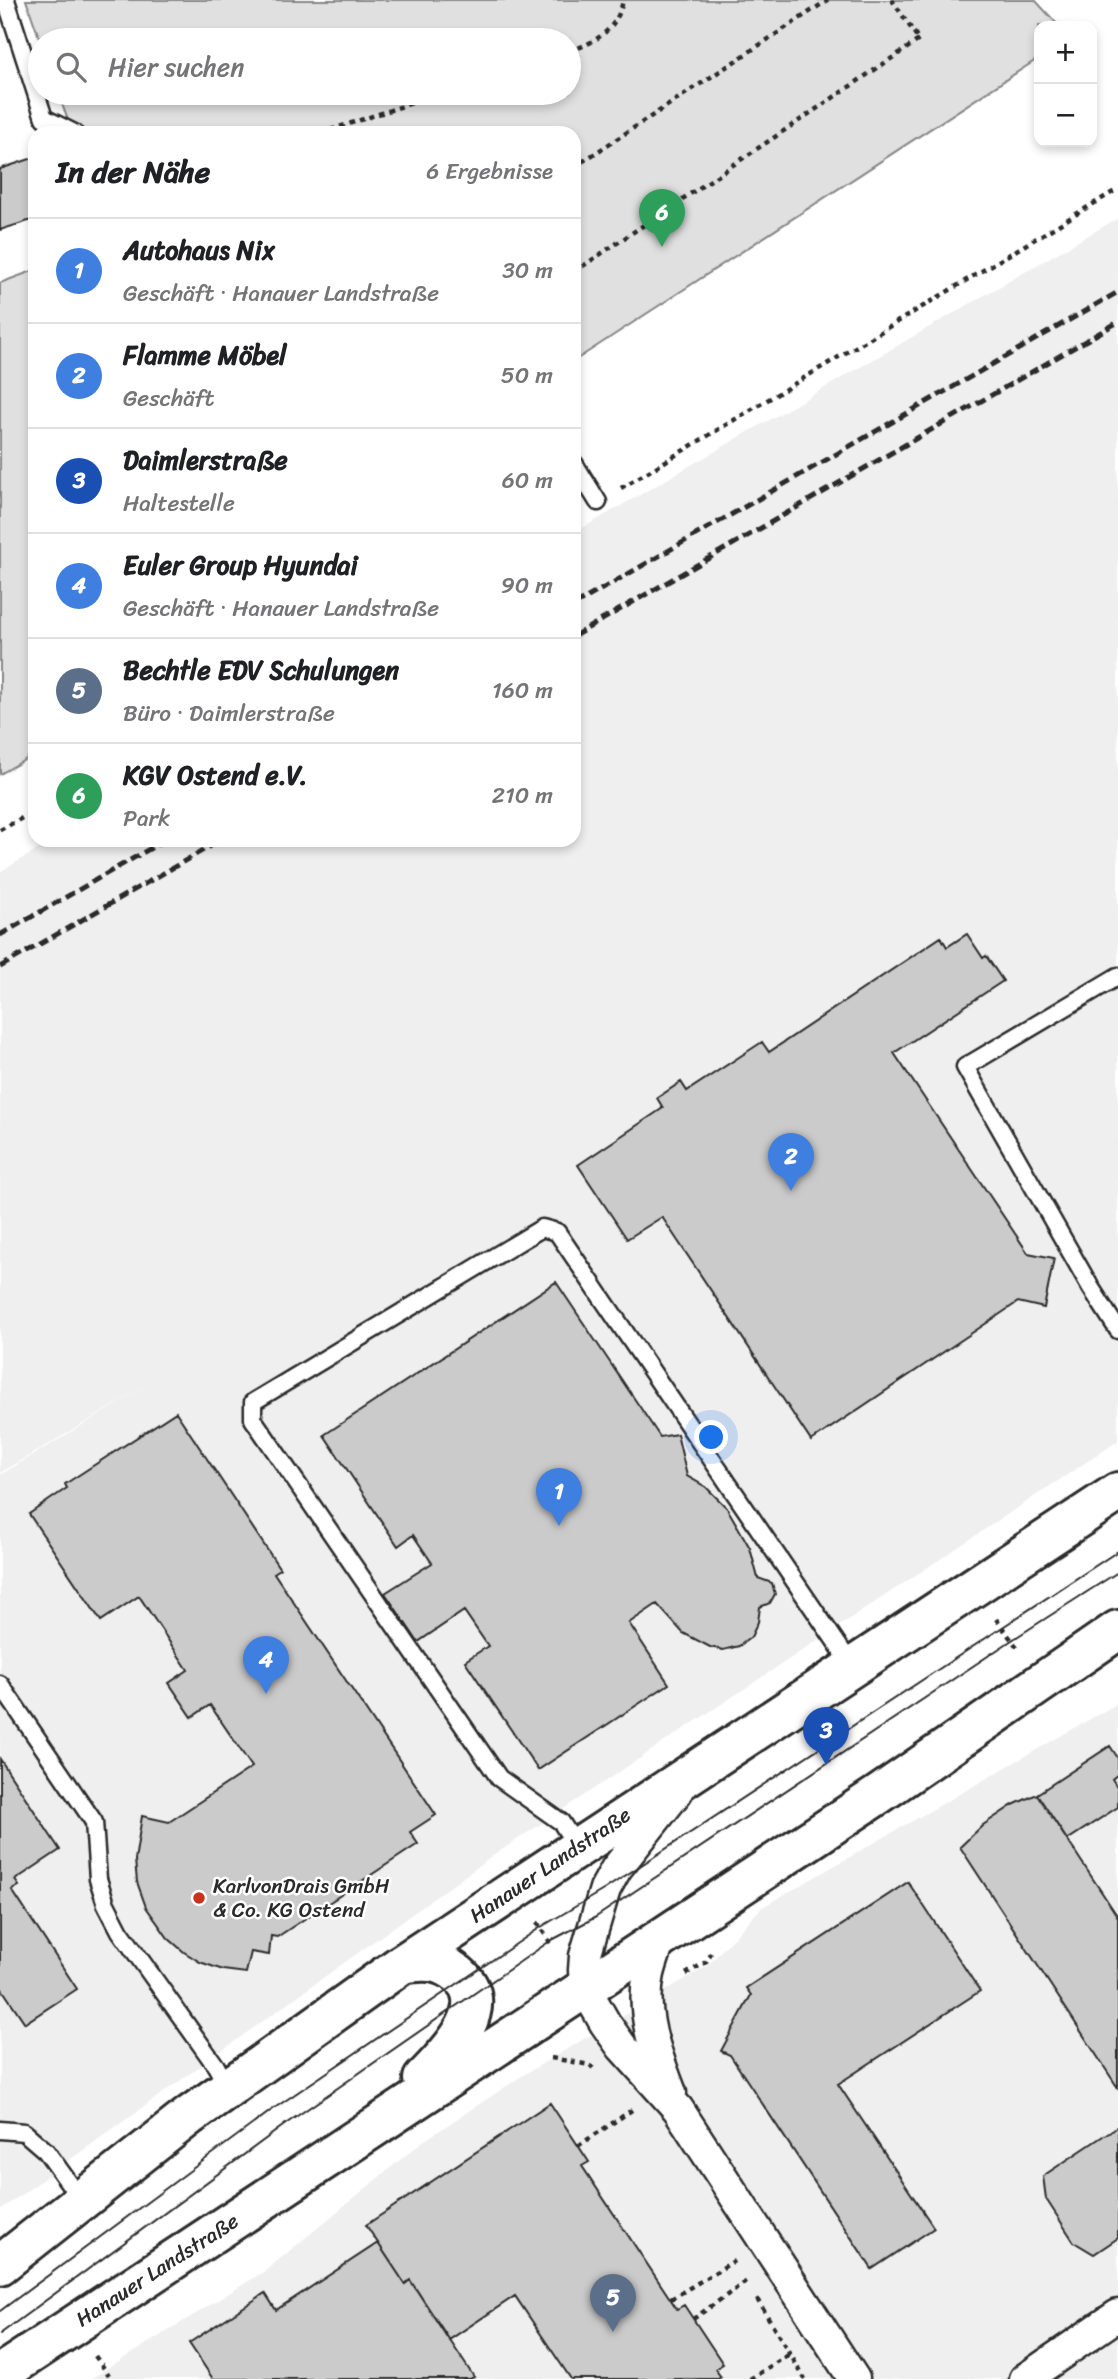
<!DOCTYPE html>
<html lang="de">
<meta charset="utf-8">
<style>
:root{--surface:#fff;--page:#f2f2f2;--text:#202124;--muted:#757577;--line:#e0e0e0;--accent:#d93025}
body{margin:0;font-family:Sriracha,sans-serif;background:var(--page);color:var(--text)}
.controls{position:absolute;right:21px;top:21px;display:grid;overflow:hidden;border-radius:14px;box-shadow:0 4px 10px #0003}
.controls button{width:63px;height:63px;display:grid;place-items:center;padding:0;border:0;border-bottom:2px solid var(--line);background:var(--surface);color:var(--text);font:35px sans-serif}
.you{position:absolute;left:712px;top:1438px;width:24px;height:24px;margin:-18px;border:5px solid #fff;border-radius:50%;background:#1a73e8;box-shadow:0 0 0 10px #1a73e833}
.badge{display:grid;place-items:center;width:46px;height:46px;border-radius:50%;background:var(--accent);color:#fff;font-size:23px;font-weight:700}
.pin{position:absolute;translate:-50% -58px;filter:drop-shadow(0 2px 4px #0008)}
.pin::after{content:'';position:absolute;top:37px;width:24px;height:21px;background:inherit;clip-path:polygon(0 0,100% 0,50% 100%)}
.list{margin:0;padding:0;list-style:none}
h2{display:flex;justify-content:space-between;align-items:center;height:91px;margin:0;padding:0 28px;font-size:30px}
h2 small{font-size:23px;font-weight:400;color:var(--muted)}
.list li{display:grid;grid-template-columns:46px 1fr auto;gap:21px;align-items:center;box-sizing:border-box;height:105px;padding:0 28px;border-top:2px solid var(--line)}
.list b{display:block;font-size:26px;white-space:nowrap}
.list p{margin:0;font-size:23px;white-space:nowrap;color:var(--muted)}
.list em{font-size:23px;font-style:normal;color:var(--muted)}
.icon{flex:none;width:38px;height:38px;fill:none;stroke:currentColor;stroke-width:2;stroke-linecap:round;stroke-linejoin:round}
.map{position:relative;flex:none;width:1118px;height:2379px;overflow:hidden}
.search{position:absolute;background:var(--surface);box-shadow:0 4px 10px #0003;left:28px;top:28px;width:553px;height:77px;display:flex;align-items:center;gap:18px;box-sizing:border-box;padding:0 24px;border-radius:38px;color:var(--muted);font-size:26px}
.panel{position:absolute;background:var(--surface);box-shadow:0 4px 10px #0003;left:28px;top:126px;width:553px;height:721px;border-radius:21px}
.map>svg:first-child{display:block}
</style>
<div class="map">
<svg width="1118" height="2379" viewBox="0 0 1118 2379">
<rect width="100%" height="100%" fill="#fff"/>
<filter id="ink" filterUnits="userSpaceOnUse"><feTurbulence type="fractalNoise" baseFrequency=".0143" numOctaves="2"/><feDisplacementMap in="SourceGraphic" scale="14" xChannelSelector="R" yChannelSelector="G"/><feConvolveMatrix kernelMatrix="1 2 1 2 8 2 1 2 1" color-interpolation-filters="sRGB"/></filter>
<g filter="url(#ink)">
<!-- built -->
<path fill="#efefef" d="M1118,218V1441L494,1855L0,2210V1475L155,1381L0,1473V872L54,840H574V533Z
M1118,1703V2379H90L265,2271L422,2142L525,2074L707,1966L761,1908Z"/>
<!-- green -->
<path fill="#e0e0e0" stroke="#868686" stroke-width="2" d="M26,0H1035L1059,26H1039V58L574,361V133H89L69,123L58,93H569V40H40Z
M35,270V754L0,774V283Z"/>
<!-- building -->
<path fill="#cbcbcb" stroke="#2b2b2b" stroke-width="2" d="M33,158L35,165V219L0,230V169Z
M967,934L983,958L986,956L1003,981L894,1053L1028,1253L1054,1258L1044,1308L1018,1302L811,1441L662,1217L627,1239L578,1165L663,1108L657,1098L681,1082L687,1091L762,1042L769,1052L941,937L947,947Z
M556,1282L660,1437L677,1434L687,1476L706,1487L727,1508L750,1548L758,1578L772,1583L775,1594L770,1603L760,1607L758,1622L751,1637L739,1646L723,1650L710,1647L683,1633L657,1604L629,1623L669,1684L538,1770L465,1661L488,1646L464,1611L418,1642L385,1593L432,1563L413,1535L398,1546L324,1435Z
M176,1412L280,1569L274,1573L436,1815L410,1832L418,1844L277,1937L271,1936L269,1955L251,1952L246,1973L223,1970L200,1962L184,1952L168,1938L146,1907L137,1882L135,1860L142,1816L169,1822L252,1767L210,1705L192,1717L169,1683L188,1670L139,1596L101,1621L29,1514L67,1488L65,1484Z
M1110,1746L1118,1758V1774L1112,1779L1118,1788V1807L1067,1840L1037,1794Z
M0,1759L60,1850L15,1880L19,1886L12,1890L77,1989L25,2023L0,1986Z
M1037,1794L1118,1917V2088L960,1847L983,1825L1013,1805Z
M908,1882L980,1991L838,2084L934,2228L872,2269L730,2055L721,2051L751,1995L746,1988Z
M550,2103L589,2162L582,2166L677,2309L684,2305L723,2364L715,2369L721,2377L718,2379H571L515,2296L449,2340L410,2280L405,2284L366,2225Z
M1118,2126V2238L1094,2254L1074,2242L1046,2199L1043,2176Z
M378,2243L405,2284L410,2280L474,2377L470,2379H213L189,2343L265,2293L276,2310Z"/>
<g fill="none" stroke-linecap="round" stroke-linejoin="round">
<!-- service casing -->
<g stroke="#2b2b2b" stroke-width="21">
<path id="service" d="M6,0L44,118L74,133
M574,463L598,502
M1118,976L965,1067L1091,1288L1118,1330
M0,1684L94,1822L98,1879L106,1904L120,1931L216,2066L228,2088
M577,1847L561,1822L499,1778L253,1419V1402L542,1228L557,1232L853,1667
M0,2130L24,2132L46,2151L82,2201"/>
</g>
<!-- minor casing -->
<g stroke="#2b2b2b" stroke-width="35">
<path id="minor" d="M677,1792L616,1869L605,1889L585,1956L584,1970L585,1988L605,2023L622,2047L678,2109L854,2379
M661,1937C657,1949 652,1961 649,1974C640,2014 657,2056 671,2093
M1025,2379L1118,2315"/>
</g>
<!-- primary casing -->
<g stroke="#2b2b2b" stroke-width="44">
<path id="primary" d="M402,1964C424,1960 440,1960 458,1974C497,2007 446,2055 423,2079
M0,2265L189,2116L402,1964L1118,1492
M0,2374L878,1795L1118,1630"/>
</g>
<!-- path -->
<path stroke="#2b2b2b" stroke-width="4.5" stroke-dasharray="5 5" stroke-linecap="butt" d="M569,51C595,43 618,29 623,0
M321,133L442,93
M574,167L828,0
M574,272L919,40L892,0
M621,488L1118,189
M0,830L35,811
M996,1619L1020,1651
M537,1922L553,1947
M686,1974L706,1962L711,1953
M551,2058L590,2065L593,2068
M578,2146L632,2110
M671,2299L734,2261
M757,2299L805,2379
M693,2319L747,2281
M95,2356L109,2375
M750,2379L790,2354"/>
<!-- service -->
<use href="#service" stroke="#fff" stroke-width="16"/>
<!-- minor -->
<use href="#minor" stroke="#fff" stroke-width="30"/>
<!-- primary -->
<use href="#primary" stroke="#fff" stroke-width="38"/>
<!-- tram -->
<path stroke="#2b2b2b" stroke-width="2" d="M0,2311L276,2107L541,1927L605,1889L1118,1551
M0,2334L287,2123L550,1941L596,1917L1012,1640L1118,1572"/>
<!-- rail -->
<path stroke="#2b2b2b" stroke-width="5" stroke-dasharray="10 5" stroke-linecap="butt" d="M574,605L1118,292
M574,636L1118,322
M0,935L165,840
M0,967L221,840"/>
</g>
</g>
<!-- markers -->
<circle fill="#c8321e" stroke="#fff" stroke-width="2.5" cx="199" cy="1898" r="7"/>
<g text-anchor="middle" stroke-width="5" stroke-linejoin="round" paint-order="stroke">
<!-- street labels -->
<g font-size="21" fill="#2b2b2b" stroke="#fff">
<text transform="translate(550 1865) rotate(-34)" y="7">Hanauer Landstraße</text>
<text transform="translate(157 2270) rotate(-33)" y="7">Hanauer Landstraße</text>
</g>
<!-- poi labels -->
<g font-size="21" fill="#2b2b2b" stroke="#fff" text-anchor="start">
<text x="213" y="1893">KarlvonDrais GmbH<tspan x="213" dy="24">&amp; Co. KG Ostend</tspan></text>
</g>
</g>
</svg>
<div class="controls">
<button>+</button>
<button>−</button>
</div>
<div class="you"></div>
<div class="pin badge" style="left:559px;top:1526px;background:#3f7fe0">1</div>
<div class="pin badge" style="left:791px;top:1191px;background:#3f7fe0">2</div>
<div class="pin badge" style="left:826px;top:1765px;background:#1a4fb4">3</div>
<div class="pin badge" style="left:266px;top:1694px;background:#3f7fe0">4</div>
<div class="pin badge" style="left:613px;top:2332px;background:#5c6f8a">5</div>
<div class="pin badge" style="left:662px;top:247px;background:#2e9e5b">6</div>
<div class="search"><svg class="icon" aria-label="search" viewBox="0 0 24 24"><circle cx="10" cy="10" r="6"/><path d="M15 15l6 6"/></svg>Hier suchen</div>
<section class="panel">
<h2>In der Nähe<small>6 Ergebnisse</small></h2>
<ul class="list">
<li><span class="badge" style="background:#3f7fe0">1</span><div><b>Autohaus Nix</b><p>Geschäft · Hanauer Landstraße</p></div><em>30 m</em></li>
<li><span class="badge" style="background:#3f7fe0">2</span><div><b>Flamme Möbel</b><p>Geschäft</p></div><em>50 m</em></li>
<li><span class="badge" style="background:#1a4fb4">3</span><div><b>Daimlerstraße</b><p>Haltestelle</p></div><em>60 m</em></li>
<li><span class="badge" style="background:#3f7fe0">4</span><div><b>Euler Group Hyundai</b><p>Geschäft · Hanauer Landstraße</p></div><em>90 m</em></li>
<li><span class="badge" style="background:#5c6f8a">5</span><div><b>Bechtle EDV Schulungen</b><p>Büro · Daimlerstraße</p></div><em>160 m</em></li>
<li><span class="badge" style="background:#2e9e5b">6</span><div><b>KGV Ostend e.V.</b><p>Park</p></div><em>210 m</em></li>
</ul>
</section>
</div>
